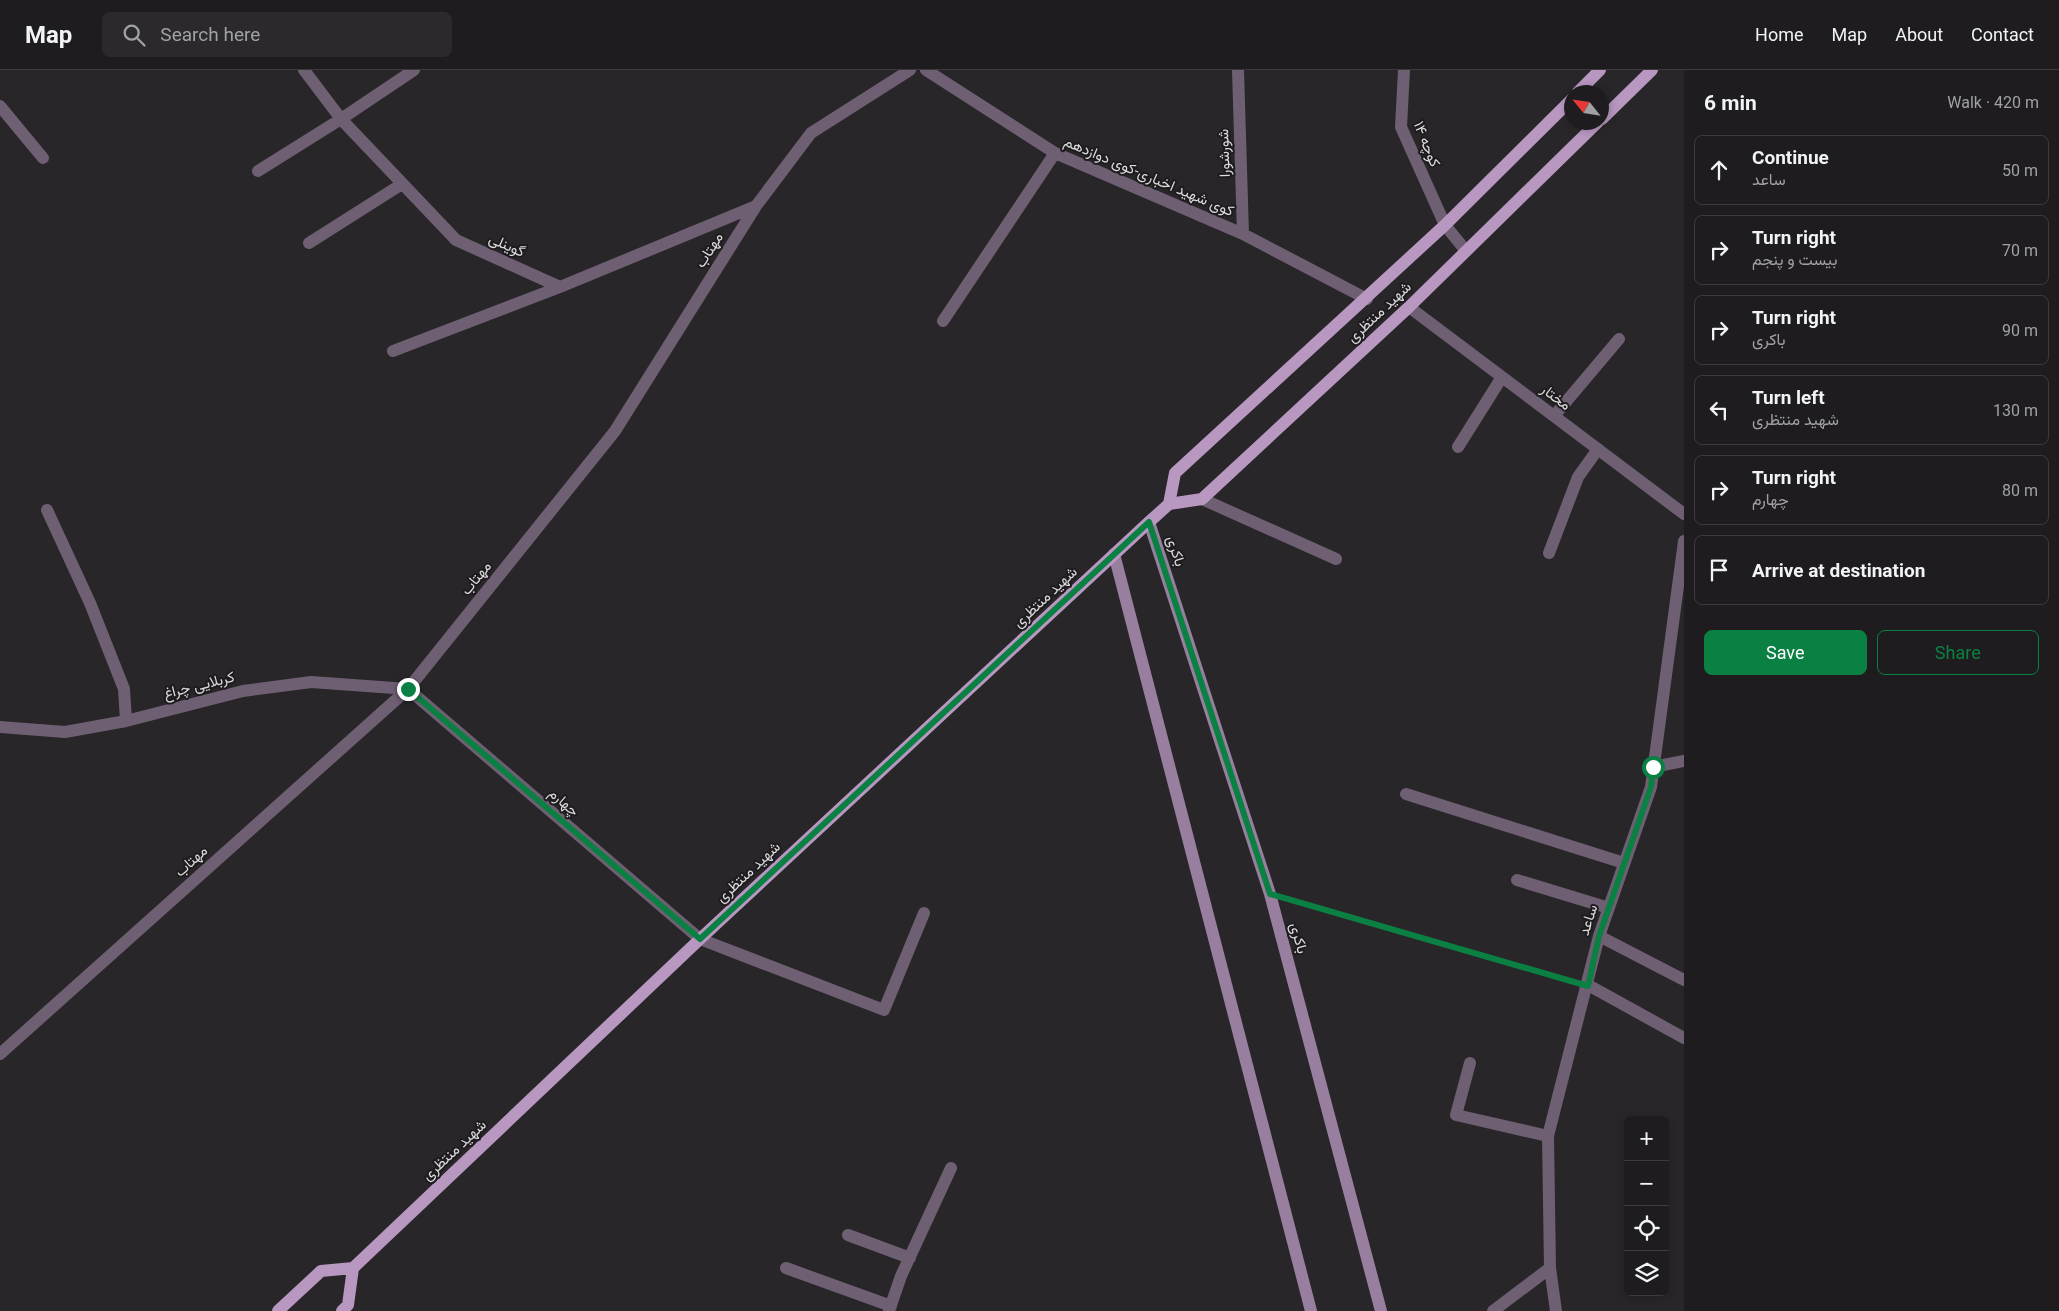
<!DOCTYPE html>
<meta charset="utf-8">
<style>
:root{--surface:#1e1c1f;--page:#2b292c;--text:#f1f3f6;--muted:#a1a1a4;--line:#3c3a3d;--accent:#0b8043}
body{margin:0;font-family:Roboto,Vazirmatn,sans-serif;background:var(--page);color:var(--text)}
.controls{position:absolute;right:15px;bottom:15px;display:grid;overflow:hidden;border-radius:8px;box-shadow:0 2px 8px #0003}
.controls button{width:45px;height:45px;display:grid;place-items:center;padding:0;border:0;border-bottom:1px solid var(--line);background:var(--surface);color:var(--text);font:25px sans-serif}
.compass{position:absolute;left:1564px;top:15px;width:45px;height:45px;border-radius:50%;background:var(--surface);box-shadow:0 2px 8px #0003;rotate:300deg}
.stop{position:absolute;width:15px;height:15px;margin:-11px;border:4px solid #0b8043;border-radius:50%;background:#fff}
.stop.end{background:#0b8043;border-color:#fff;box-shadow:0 1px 5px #0008}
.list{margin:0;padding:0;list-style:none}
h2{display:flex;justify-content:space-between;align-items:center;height:65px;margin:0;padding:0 20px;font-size:21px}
h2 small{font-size:16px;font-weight:400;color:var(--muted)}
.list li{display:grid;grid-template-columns:32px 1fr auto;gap:15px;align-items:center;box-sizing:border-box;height:70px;margin:0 10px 10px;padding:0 10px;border:1px solid var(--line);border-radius:8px}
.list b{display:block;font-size:19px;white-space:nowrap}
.list p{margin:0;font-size:16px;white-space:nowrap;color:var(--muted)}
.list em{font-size:16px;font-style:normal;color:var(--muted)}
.actions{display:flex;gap:10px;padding:15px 20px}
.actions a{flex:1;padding:11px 0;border:1px solid var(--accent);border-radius:8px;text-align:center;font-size:18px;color:var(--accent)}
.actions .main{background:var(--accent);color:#fff}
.icon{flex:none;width:28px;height:28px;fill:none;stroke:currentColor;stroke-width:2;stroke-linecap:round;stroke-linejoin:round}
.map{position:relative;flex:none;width:1684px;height:1241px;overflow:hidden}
header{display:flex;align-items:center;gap:30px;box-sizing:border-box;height:70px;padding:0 25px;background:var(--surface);border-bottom:1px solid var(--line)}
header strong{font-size:24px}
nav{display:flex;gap:28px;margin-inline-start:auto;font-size:18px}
.search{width:350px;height:45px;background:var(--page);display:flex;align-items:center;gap:12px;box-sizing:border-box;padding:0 18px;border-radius:8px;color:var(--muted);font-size:19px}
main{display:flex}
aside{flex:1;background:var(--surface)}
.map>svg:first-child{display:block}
</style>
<header>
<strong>Map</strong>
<div class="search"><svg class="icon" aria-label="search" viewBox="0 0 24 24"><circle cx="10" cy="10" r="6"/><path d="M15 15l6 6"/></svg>Search here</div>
<nav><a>Home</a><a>Map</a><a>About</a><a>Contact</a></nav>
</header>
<main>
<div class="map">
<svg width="1684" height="1241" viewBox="0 0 1684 1241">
<rect width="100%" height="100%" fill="#282629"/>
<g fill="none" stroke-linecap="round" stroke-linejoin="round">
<!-- path -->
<path stroke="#6e6c6f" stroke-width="3" stroke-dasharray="4 2.5" stroke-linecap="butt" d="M1295,831L1566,909"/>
<!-- minor -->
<path stroke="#6f5f73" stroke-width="12" d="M304,0L341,49L456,170L560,217L756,136
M926,0L1055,83L1243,164L1367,229
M1238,0L1243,164
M1404,0L1401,57L1445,155L1466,181
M0,36L43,88
M258,101L341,49L414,0
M309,173L402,114
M1409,237L1684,444
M943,251L1055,83
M393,281L560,217
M1554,346L1619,269
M1458,377L1502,307
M1202,429L1336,489
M47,440L90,533L124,619L126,651
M1549,483L1578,407L1598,379
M0,657L65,662L126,651L243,621L311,612L408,619L700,869L884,940L924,843
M1653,697L1684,691
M1406,724L1624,793
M1517,810L1609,838
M1599,866L1684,910
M1588,915L1684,968
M0,984L408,619L615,361L756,136L811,63L910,0
M1470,993L1456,1045L1548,1066
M848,1165L910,1188
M786,1198L891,1236
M889,1241L901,1206L951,1098
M1493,1241L1550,1198
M1556,1241L1550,1198L1548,1066L1599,866L1651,717L1684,471"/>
<!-- secondary -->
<path stroke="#987f9f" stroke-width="12" d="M1149,452L1270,824L1381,1241
M1114,484L1311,1241"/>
<!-- primary -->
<path stroke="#b897c0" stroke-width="12" d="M1578,22L1600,0
M1602,49L1652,0
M1169,434L1175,403L1445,155L1572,29
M278,1241L321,1201L353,1198L700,869L1149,452L1169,434L1202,429L1409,237L1598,52
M342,1241L348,1235L353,1198"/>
</g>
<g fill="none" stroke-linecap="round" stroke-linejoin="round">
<!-- route -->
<path stroke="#0b8043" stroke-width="6" d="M408,619L700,869L1149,452L1270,824L1588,916L1599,866L1651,717L1653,697"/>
</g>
<g text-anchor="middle" stroke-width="4" stroke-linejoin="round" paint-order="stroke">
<!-- street labels -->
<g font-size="15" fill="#dcdadd" stroke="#1f1c1f">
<text transform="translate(1427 74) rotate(68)" y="5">کوچه ۱۴</text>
<text transform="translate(1224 83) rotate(-92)" y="5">شورشورا</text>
<text transform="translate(1149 106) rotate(23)" y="5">کوی شهید اخباری-کوی دوازدهم</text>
<text transform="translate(507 175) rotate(24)" y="5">گوینلی</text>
<text transform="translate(709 180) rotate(-58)" y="5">مهتاب</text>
<text transform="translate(1379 242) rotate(-43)" y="5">شهید منتظری</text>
<text transform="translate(1556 327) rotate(37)" y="5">مختار</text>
<text transform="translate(1176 481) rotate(72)" y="5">باکری</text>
<text transform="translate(476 508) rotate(-51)" y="5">مهتاب</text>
<text transform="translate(1045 527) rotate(-43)" y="5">شهید منتظری</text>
<text transform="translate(199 615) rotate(-14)" y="5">کربلایی چراغ</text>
<text transform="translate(564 732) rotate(41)" y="5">چهارم</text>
<text transform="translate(191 791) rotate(-42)" y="5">مهتاب</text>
<text transform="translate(748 802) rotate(-43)" y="5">شهید منتظری</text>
<text transform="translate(1588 850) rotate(-72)" y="5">ساعد</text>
<text transform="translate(1299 868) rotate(75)" y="5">باکری</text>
<text transform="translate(454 1080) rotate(-43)" y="5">شهید منتظری</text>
</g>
</g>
</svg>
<div class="controls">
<button>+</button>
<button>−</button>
<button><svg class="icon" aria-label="locate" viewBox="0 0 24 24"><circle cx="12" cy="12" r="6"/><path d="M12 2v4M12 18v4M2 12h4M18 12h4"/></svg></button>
<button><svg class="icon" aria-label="layers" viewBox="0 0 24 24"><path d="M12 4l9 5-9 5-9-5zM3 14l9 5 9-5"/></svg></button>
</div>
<svg class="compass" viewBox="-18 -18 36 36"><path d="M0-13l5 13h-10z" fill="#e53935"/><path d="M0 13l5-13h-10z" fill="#a1a1a4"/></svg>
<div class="stop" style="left:1653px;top:697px"></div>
<div class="stop end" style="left:408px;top:619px"></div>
</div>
<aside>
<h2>6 min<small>Walk · 420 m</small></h2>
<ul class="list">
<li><svg class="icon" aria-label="ahead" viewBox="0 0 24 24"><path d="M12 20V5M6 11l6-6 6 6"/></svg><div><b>Continue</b><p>ساعد</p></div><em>50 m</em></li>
<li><svg class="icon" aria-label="right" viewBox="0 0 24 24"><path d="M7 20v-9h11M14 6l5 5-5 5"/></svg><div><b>Turn right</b><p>بیست و پنجم</p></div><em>70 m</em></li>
<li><svg class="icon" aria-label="right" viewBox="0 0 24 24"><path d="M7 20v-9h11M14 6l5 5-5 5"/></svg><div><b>Turn right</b><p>باکری</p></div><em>90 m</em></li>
<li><svg class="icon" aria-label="left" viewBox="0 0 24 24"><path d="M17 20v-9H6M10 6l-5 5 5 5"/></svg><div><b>Turn left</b><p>شهید منتظری</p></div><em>130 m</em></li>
<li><svg class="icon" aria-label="right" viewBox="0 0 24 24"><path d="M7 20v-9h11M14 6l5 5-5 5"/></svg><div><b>Turn right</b><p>چهارم</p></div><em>80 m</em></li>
<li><svg class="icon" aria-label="arrive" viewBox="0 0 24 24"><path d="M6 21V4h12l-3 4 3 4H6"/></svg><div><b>Arrive at destination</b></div></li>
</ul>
<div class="actions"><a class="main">Save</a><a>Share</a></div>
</aside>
</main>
